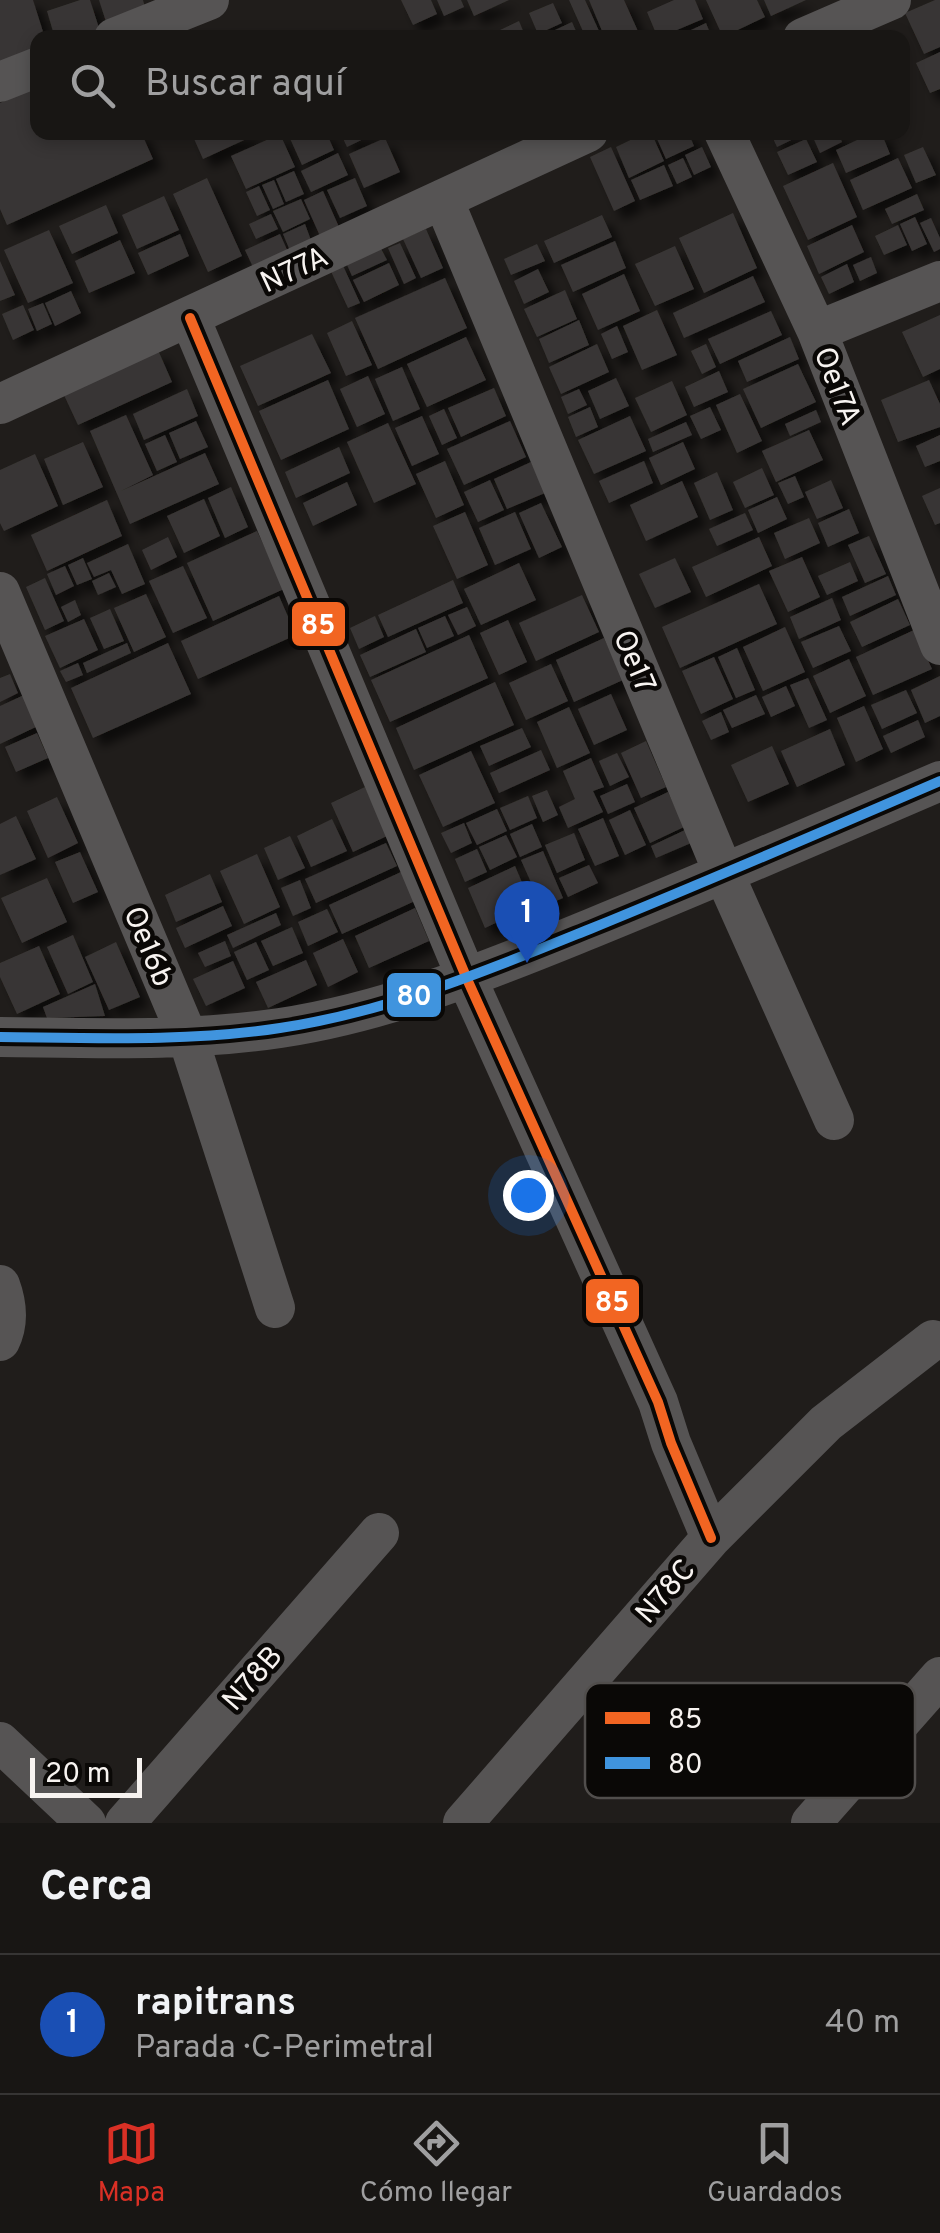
<!DOCTYPE html>
<html lang="es">
<meta charset="utf-8">
<style>
:root{--surface:#181614;--page:#211f1d;--text:#f1f3f6;--muted:#9f9fa0;--line:#363534;--accent:#d93025}
body{margin:0;font-family:Overpass,sans-serif;background:var(--page);color:var(--text)}
.scale{position:absolute;left:30px;bottom:25px;width:112px;box-sizing:border-box;padding-left:10px;border:5px solid #f7f3f0;border-top:0;font-size:28px;line-height:35px;white-space:nowrap;color:#f7f3f0;-webkit-text-stroke:8px #0a0806;paint-order:stroke}
.you{position:absolute;left:528px;top:1195px;width:35px;height:35px;margin:-25px;border:8px solid #fff;border-radius:50%;background:#1a73e8;box-shadow:0 0 0 15px #1a73e833}
.badge{display:grid;place-items:center;width:65px;height:65px;border-radius:50%;background:var(--accent);color:#fff;font-size:32px;font-weight:700}
.pin{position:absolute;translate:-50% -82px;filter:drop-shadow(0 2px 5px #0008)}
.pin::after{content:'';position:absolute;top:52px;width:35px;height:30px;background:inherit;clip-path:polygon(0 0,100% 0,50% 100%)}
.list{margin:0;padding:0;list-style:none}
h2{display:flex;justify-content:space-between;align-items:center;height:130px;margin:0;padding:0 40px;font-size:42px}
h2 small{font-size:32px;font-weight:400;color:var(--muted)}
.list li{display:grid;grid-template-columns:65px 1fr auto;gap:30px;align-items:center;box-sizing:border-box;height:140px;padding:0 40px;border-top:2px solid var(--line)}
.list b{display:block;font-size:38px;white-space:nowrap}
.list p{margin:0;font-size:32px;white-space:nowrap;color:var(--muted)}
.list em{font-size:32px;font-style:normal;color:var(--muted)}
.icon{flex:none;width:55px;height:55px;fill:none;stroke:currentColor;stroke-width:2;stroke-linecap:round;stroke-linejoin:round}
.map{position:relative;flex:none;width:940px;height:1823px;overflow:hidden}
.search{position:absolute;background:var(--surface);box-shadow:0 5px 15px #0003;left:30px;right:30px;top:30px;height:110px;display:flex;align-items:center;gap:25px;box-sizing:border-box;padding:0 35px;border-radius:20px;color:var(--muted);font-size:38px}
.sheet{height:270px;background:var(--surface)}
nav{display:flex;justify-content:space-around;align-items:center;box-sizing:border-box;height:140px;border-top:2px solid var(--line);background:var(--surface);font-size:28px;color:var(--muted)}
nav a{display:grid;justify-items:center;gap:5px}
nav .on{color:var(--accent)}
.map>svg:first-child{display:block}
</style>
<div class="map">
<svg width="940" height="1823" viewBox="0 0 940 1823">
<defs>
<filter id="shadow"><feDropShadow dx="9" dy="9" stdDeviation="5" flood-color="#0009"/></filter>
</defs>
<rect width="100%" height="100%" fill="#201d1b"/>
<!-- building -->
<path fill="#393634" filter="url(#shadow)" d="M0,0H33L45,38H38V55L0,68Z
M80,0H90L100,31L79,38H55L47,11Z
M99,0H143L148,19L109,31Z
M401,0H431L437,14L413,25Z
M437,0H461L464,7L444,16Z
M467,0H509L474,16Z
M569,0H585L599,31L586,38Z
M589,0H624L641,38H605Z
M674,0H695L703,19L658,38L647,12Z
M706,0H757L765,17L723,37Z
M764,0H806L771,16Z
M935,0H940V47L924,54L905,13Z
M553,3L562,23L538,34L529,13Z
M519,21L526,38H503L500,30Z
M572,22L579,38H538Z
M706,23L712,38H674Z
M940,52V89L930,93L916,63Z
M38,86V132H141L153,159L7,225L0,209V103Z
M191,132H252L253,136L203,159Z
M326,132L334,150L302,165L288,134Z
M340,132H378L347,147Z
M647,132H651L664,161L629,178L616,147Z
M654,132H688L694,146L666,159Z
M770,132H808L777,147Z
M817,132H838L842,142L820,153L812,135Z
M874,132H881L890,154L846,173L836,150Z
M280,134L295,167L246,189L231,156Z
M385,138L400,172L364,188L349,154Z
M806,139L817,162L788,175L777,152Z
M611,147L635,201L614,211L590,157Z
M702,147L711,167L694,175L685,155Z
M923,147L936,175L916,183L904,155Z
M338,153L348,175L311,192L301,171Z
M683,158L692,177L677,184L668,165Z
M898,158L912,188L863,210L850,180Z
M833,163L857,217L808,240L783,186Z
M664,165L673,186L640,200L631,180Z
M294,171L304,194L286,202L276,179Z
M207,178L242,256L208,272L173,194Z
M355,178L367,206L340,218L327,190Z
M274,180L284,204L273,209L262,185Z
M259,186L270,210L257,216L246,192Z
M323,191L339,227L320,236L304,200Z
M917,194L924,210L892,224L885,209Z
M164,196L179,230L137,249L122,215Z
M301,199L310,219L283,232L273,211Z
M106,205L118,233L72,254L59,226Z
M733,213L757,268L704,293L679,238Z
M271,214L278,229L256,239L249,224Z
M602,215L612,237L554,263L544,241Z
M915,217L927,244L912,251L900,224Z
M931,218L940,238V249L934,252L920,223Z
M305,224L312,243L291,253L283,234Z
M852,225L864,252L819,274L807,246Z
M898,225L907,245L884,255L875,236Z
M426,229L443,268L421,278L403,239Z
M49,230L73,283L28,303L4,250Z
M180,234L189,256L148,275L138,253Z
M280,234L288,252L253,267L245,250Z
M120,240L135,273L89,293L75,261Z
M615,241L626,268L573,292L561,265Z
M378,243L387,260L352,276L344,258Z
M400,243L416,278L404,284L388,248Z
M537,244L545,261L511,275L504,259Z
M675,246L694,289L655,306L635,264Z
M871,257L877,273L860,281L853,265Z
M340,259L360,303L348,308L328,265Z
M0,261L15,295L0,301Z
M389,263L399,285L364,302L353,280Z
M847,264L854,282L829,294L821,277Z
M538,269L549,292L524,304L514,281Z
M624,274L640,311L598,330L582,294Z
M753,276L765,302L684,338L673,313Z
M445,278L467,328L378,369L355,318Z
M565,290L577,319L537,337L524,309Z
M71,291L81,313L55,326L45,303Z
M43,303L52,324L37,331L28,309Z
M23,305L34,330L13,340L2,314Z
M657,310L677,355L642,370L623,326Z
M771,311L782,335L720,364L708,339Z
M940,315V369L923,377L902,332Z
M579,320L589,345L549,363L539,339Z
M352,321L372,365L346,376L327,333Z
M617,326L628,352L612,359L601,334Z
M312,334L331,373L258,406L240,366Z
M466,337L486,380L427,407L407,364Z
M790,337L799,359L747,382L738,361Z
M597,344L609,372L561,394L549,367Z
M706,344L716,367L702,374L691,351Z
M158,350L172,382L78,425L63,393Z
M798,364L816,402L761,428L743,389Z
M402,367L420,409L393,421L375,379Z
M719,371L728,392L694,407L685,387Z
M368,376L385,414L357,427L340,389Z
M616,378L629,406L600,419L588,391Z
M328,380L349,429L281,460L259,411Z
M929,380L940,404V427L898,442L881,400Z
M672,381L687,415L651,432L635,398Z
M494,388L506,416L461,437L448,408Z
M187,389L198,416L144,440L133,414Z
M579,389L587,405L568,414L561,397Z
M740,394L762,441L737,453L716,405Z
M590,407L598,427L576,437L568,417Z
M710,407L721,430L701,439L690,416Z
M444,409L457,438L442,445L429,416Z
M816,410L821,422L790,436L785,424Z
M126,415L153,475L121,491L205,453L219,484L130,524L90,431Z
M422,416L439,454L412,466L395,428Z
M630,416L646,451L594,474L578,440Z
M196,421L208,447L180,459L169,433Z
M510,421L526,457L464,485L447,449Z
M686,422L692,435L653,452L648,439Z
M388,423L416,484L374,503L347,442Z
M809,430L823,460L776,482L762,451Z
M165,435L177,462L157,471L145,444Z
M940,435V461L925,467L916,446Z
M83,442L103,487L63,505L44,459Z
M683,442L695,469L661,485L649,458Z
M339,447L350,473L296,498L285,472Z
M35,454L58,506L4,531L0,523V470Z
M445,461L464,505L436,518L416,474Z
M644,461L653,483L609,503L599,481Z
M531,462L545,493L507,509L494,479Z
M762,468L774,495L745,508L733,482Z
M717,472L733,510L710,520L694,483Z
M795,476L804,497L788,504L778,483Z
M490,480L504,510L478,522L464,492Z
M831,480L843,508L817,519L805,492Z
M682,481L698,517L646,541L630,505Z
M347,482L357,505L313,526L303,503Z
M231,487L248,527L225,538L208,498Z
M940,488V523L935,525L922,496Z
M777,497L787,519L758,533L748,510Z
M204,499L220,536L184,553L167,516Z
M107,500L122,536L47,571L31,535Z
M541,503L562,547L539,558L519,513Z
M849,509L859,533L828,547L818,523Z
M465,512L488,565L457,579L433,526Z
M515,512L531,549L495,565L479,528Z
M745,513L753,530L717,546L709,529Z
M809,518L820,543L785,559L774,533Z
M257,531L284,589L213,621L187,563Z
M869,536L886,574L865,583L848,545Z
M168,537L177,557L151,570L142,550Z
M759,537L772,566L706,597L692,567Z
M128,544L145,584L122,594L111,570L94,577L87,563Z
M802,557L820,597L788,612L769,571Z
M83,558L92,579L77,585L68,565Z
M675,558L691,592L655,608L639,574Z
M850,562L858,581L827,595L818,576Z
M519,563L536,600L481,625L464,589Z
M65,566L74,586L56,595L47,574Z
M183,566L207,618L173,633L149,581Z
M109,573L116,587L98,595L92,581Z
M888,576L896,595L850,616L842,597Z
M45,578L64,621L45,630L26,587Z
M453,580L463,603L388,637L378,615Z
M759,584L777,624L680,668L662,627Z
M146,594L166,637L134,652L114,608Z
M582,595L599,632L536,661L519,623Z
M279,596L296,635L198,679L181,641Z
M832,598L841,620L799,639L790,617Z
M898,599L910,625L862,647L850,622Z
M75,600L81,615L68,622L61,607Z
M467,607L476,626L458,635L448,615Z
M110,609L124,641L104,649L90,618Z
M375,616L384,637L359,649L350,628Z
M445,616L454,636L427,648L418,628Z
M84,619L98,650L60,668L45,636Z
M508,620L527,662L499,675L480,633Z
M839,626L851,651L813,668L801,642Z
M785,627L805,672L763,691L743,647Z
M416,629L426,652L370,677L360,655Z
M914,630L932,669L873,695L856,657Z
M469,635L488,678L390,722L371,680Z
M604,638L623,680L574,702L556,660Z
M127,643L131,653L87,673L83,663Z
M168,643L191,694L93,738L71,688Z
M737,648L755,690L736,698L718,657Z
M714,657L733,699L701,714L682,671Z
M849,659L866,696L830,713L813,676Z
M78,663L83,675L66,682L60,671Z
M551,664L568,701L526,720L509,683Z
M10,674L18,693L0,702V678Z
M940,676V716L925,723L911,690Z
M808,678L827,720L809,728L790,685Z
M495,682L514,725L414,770L396,728Z
M786,686L795,706L771,717L762,697Z
M906,690L917,713L882,729L871,705Z
M611,694L627,730L594,745L578,709Z
M24,695L38,726L0,744V706Z
M756,695L765,714L732,728L723,710Z
M864,706L883,749L856,762L837,718Z
M569,707L590,753L557,768L537,722Z
M721,712L729,732L711,740L702,721Z
M918,720L925,737L891,753L883,736Z
M522,728L531,747L489,766L480,746Z
M830,729L845,765L797,787L781,751Z
M37,733L48,758L16,772L5,747Z
M646,741L666,787L641,798L621,753Z
M772,746L789,784L748,802L731,765Z
M541,750L550,770L499,793L490,773Z
M471,751L495,803L443,827L419,775Z
M617,753L629,777L610,786L599,761Z
M591,758L604,787L593,791L603,812L568,828L559,807L575,799L563,771Z
M627,784L635,802L608,814L600,796Z
M365,787L387,836L353,852L331,803Z
M547,790L558,815L543,822L532,796Z
M668,792L684,827L650,843L634,808Z
M528,796L537,818L510,830L500,808Z
M57,797L78,843L48,858L27,811Z
M497,809L507,831L477,845L466,823Z
M630,810L646,845L625,855L609,820Z
M16,816L36,859L0,875V824Z
M603,818L619,856L595,866L578,829Z
M332,819L347,851L311,867L297,836Z
M464,823L472,843L451,853L441,833Z
M532,824L542,847L520,857L510,834Z
M685,830L691,843L656,858L651,846Z
M574,833L585,860L557,873L545,845Z
M506,835L517,857L490,870L479,847Z
M290,836L305,868L278,880L264,848Z
M386,843L397,866L316,903L305,879Z
M477,849L487,872L465,882L455,859Z
M543,851L563,898L542,907L521,860Z
M80,852L98,892L73,903L55,862Z
M257,854L280,907L244,924L220,871Z
M589,865L598,883L568,897L559,878Z
M515,866L532,906L485,928L468,888Z
M401,872L415,901L342,934L329,905Z
M210,874L222,902L176,922L165,895Z
M47,878L67,922L22,943L1,898Z
M300,880L311,908L293,916L281,888Z
M223,906L232,926L185,948L176,928Z
M415,908L429,941L369,968L355,936Z
M327,909L338,932L308,946L298,922Z
M276,913L281,925L233,948L227,935Z
M292,927L303,953L273,966L261,941Z
M73,935L93,982L68,994L47,947Z
M343,939L358,972L328,987L313,953Z
M225,941L231,956L205,967L198,953Z
M116,942L140,997L109,1010L85,957Z
M256,942L269,970L247,980L234,952Z
M39,946L60,994L17,1014L0,977V963Z
M306,960L317,985L268,1008L256,982Z
M233,961L245,988L206,1006L193,979Z
M95,984L105,1016L47,1018L43,1007Z"/>
<g fill="none" stroke-linecap="round" stroke-linejoin="round">
<!-- minor -->
<path stroke="#565454" stroke-width="40" d="M114,38L209,0
M803,38L891,0
M0,82L38,67
M724,132L817,331L940,645
M443,199L724,874L834,1120
M190,318L467,979L658,1402L671,1443L711,1538
M817,331L940,281
M0,404L588,132
M0,592L188,1038L275,1308
M0,1037C93,1038 188,1042 280,1028C388,1012 491,969 590,929C708,881 824,831 940,781
M0,1285C7,1304 9,1323 0,1341
M0,1742L86,1823
M125,1823L379,1533
M463,1823L711,1538L826,1423L933,1340
M811,1823L940,1677"/>
<!-- bus-1 casing -->
<g stroke="#0a0806" stroke-width="18">
<path id="bus-1" d="M190,318L467,979L658,1402L671,1443L711,1538"/>
</g>
<!-- bus-2 casing -->
<g stroke="#0a0806" stroke-width="18">
<path id="bus-2" d="M0,1037C93,1038 188,1042 280,1028C388,1012 491,969 590,929C708,881 824,831 940,781"/>
</g>
<!-- bus-1 -->
<use href="#bus-1" stroke="#f26522" stroke-width="10"/>
<!-- bus-2 -->
<use href="#bus-2" stroke="#4094de" stroke-width="10"/>
</g>
<g text-anchor="middle" stroke-width="9" stroke-linejoin="round" paint-order="stroke">
<!-- street labels -->
<g font-size="30" fill="#f7f3f0" stroke="#0a0806">
<text transform="translate(294 269) rotate(-25)" y="10">N77A</text>
<text transform="translate(838 386) rotate(69)" y="10">Oe17A</text>
<text transform="translate(635 661) rotate(67)" y="10">Oe17</text>
<text transform="translate(149 946) rotate(67)" y="10">Oe16b</text>
<text transform="translate(665 1591) rotate(-49)" y="10">N78C</text>
<text transform="translate(252 1678) rotate(-49)" y="10">N78B</text>
</g>
</g>
<!-- legend -->
<rect x="585" y="1683" width="330" height="115" rx="15" fill="#0a0806" stroke="#514e4c" stroke-width="2.5"/>
<rect x="605" y="1712" width="45" height="12" fill="#f26522"/>
<rect x="605" y="1757" width="45" height="12" fill="#4094de"/>
<g font-size="28" fill="#f7f3f0">
<text x="668" y="1728">85</text>
<text x="668" y="1773">80</text>
</g>
<g stroke="#0a0806" stroke-width="4">
<rect x="290" y="600" width="57" height="48" rx="10" fill="#f26522"/>
<rect x="385" y="971" width="58" height="48" rx="10" fill="#4094de"/>
<rect x="584" y="1277" width="57" height="48" rx="10" fill="#f26522"/>
</g>
<g font-size="28" text-anchor="middle" font-weight="bold" fill="#fff">
<text x="318" y="634">85</text>
<text x="414" y="1005">80</text>
<text x="612" y="1311">85</text>
</g>
</svg>
<div class="scale">20 m</div>
<div class="you"></div>
<div class="pin badge" style="left:527px;top:963px;background:#1a4fb4">1</div>
<div class="search"><svg class="icon" aria-label="search" viewBox="0 0 24 24"><circle cx="10" cy="10" r="6"/><path d="M15 15l6 6"/></svg>Buscar aquí</div>
</div>
<section class="sheet">
<h2>Cerca<small></small></h2>
<ul class="list">
<li><span class="badge" style="background:#1a4fb4">1</span><div><b>rapitrans</b><p>Parada · C-Perimetral</p></div><em>40 m</em></li>
</ul>
</section>
<nav>
<a class="on"><svg class="icon" aria-label="map" viewBox="0 0 24 24"><path d="M3 6l6-2 6 2 6-2v14l-6 2-6-2-6 2zM9 4v14M15 6v14"/></svg>Mapa</a>
<a><svg class="icon" aria-label="directions" viewBox="0 0 24 24"><path d="M12 3l9 9-9 9-9-9zM9 14v-3h6M13 9l2 2-2 2"/></svg>Cómo llegar</a>
<a><svg class="icon" aria-label="saved" viewBox="0 0 24 24"><path d="M7 4h10v16l-5-4-5 4z"/></svg>Guardados</a>
</nav>
